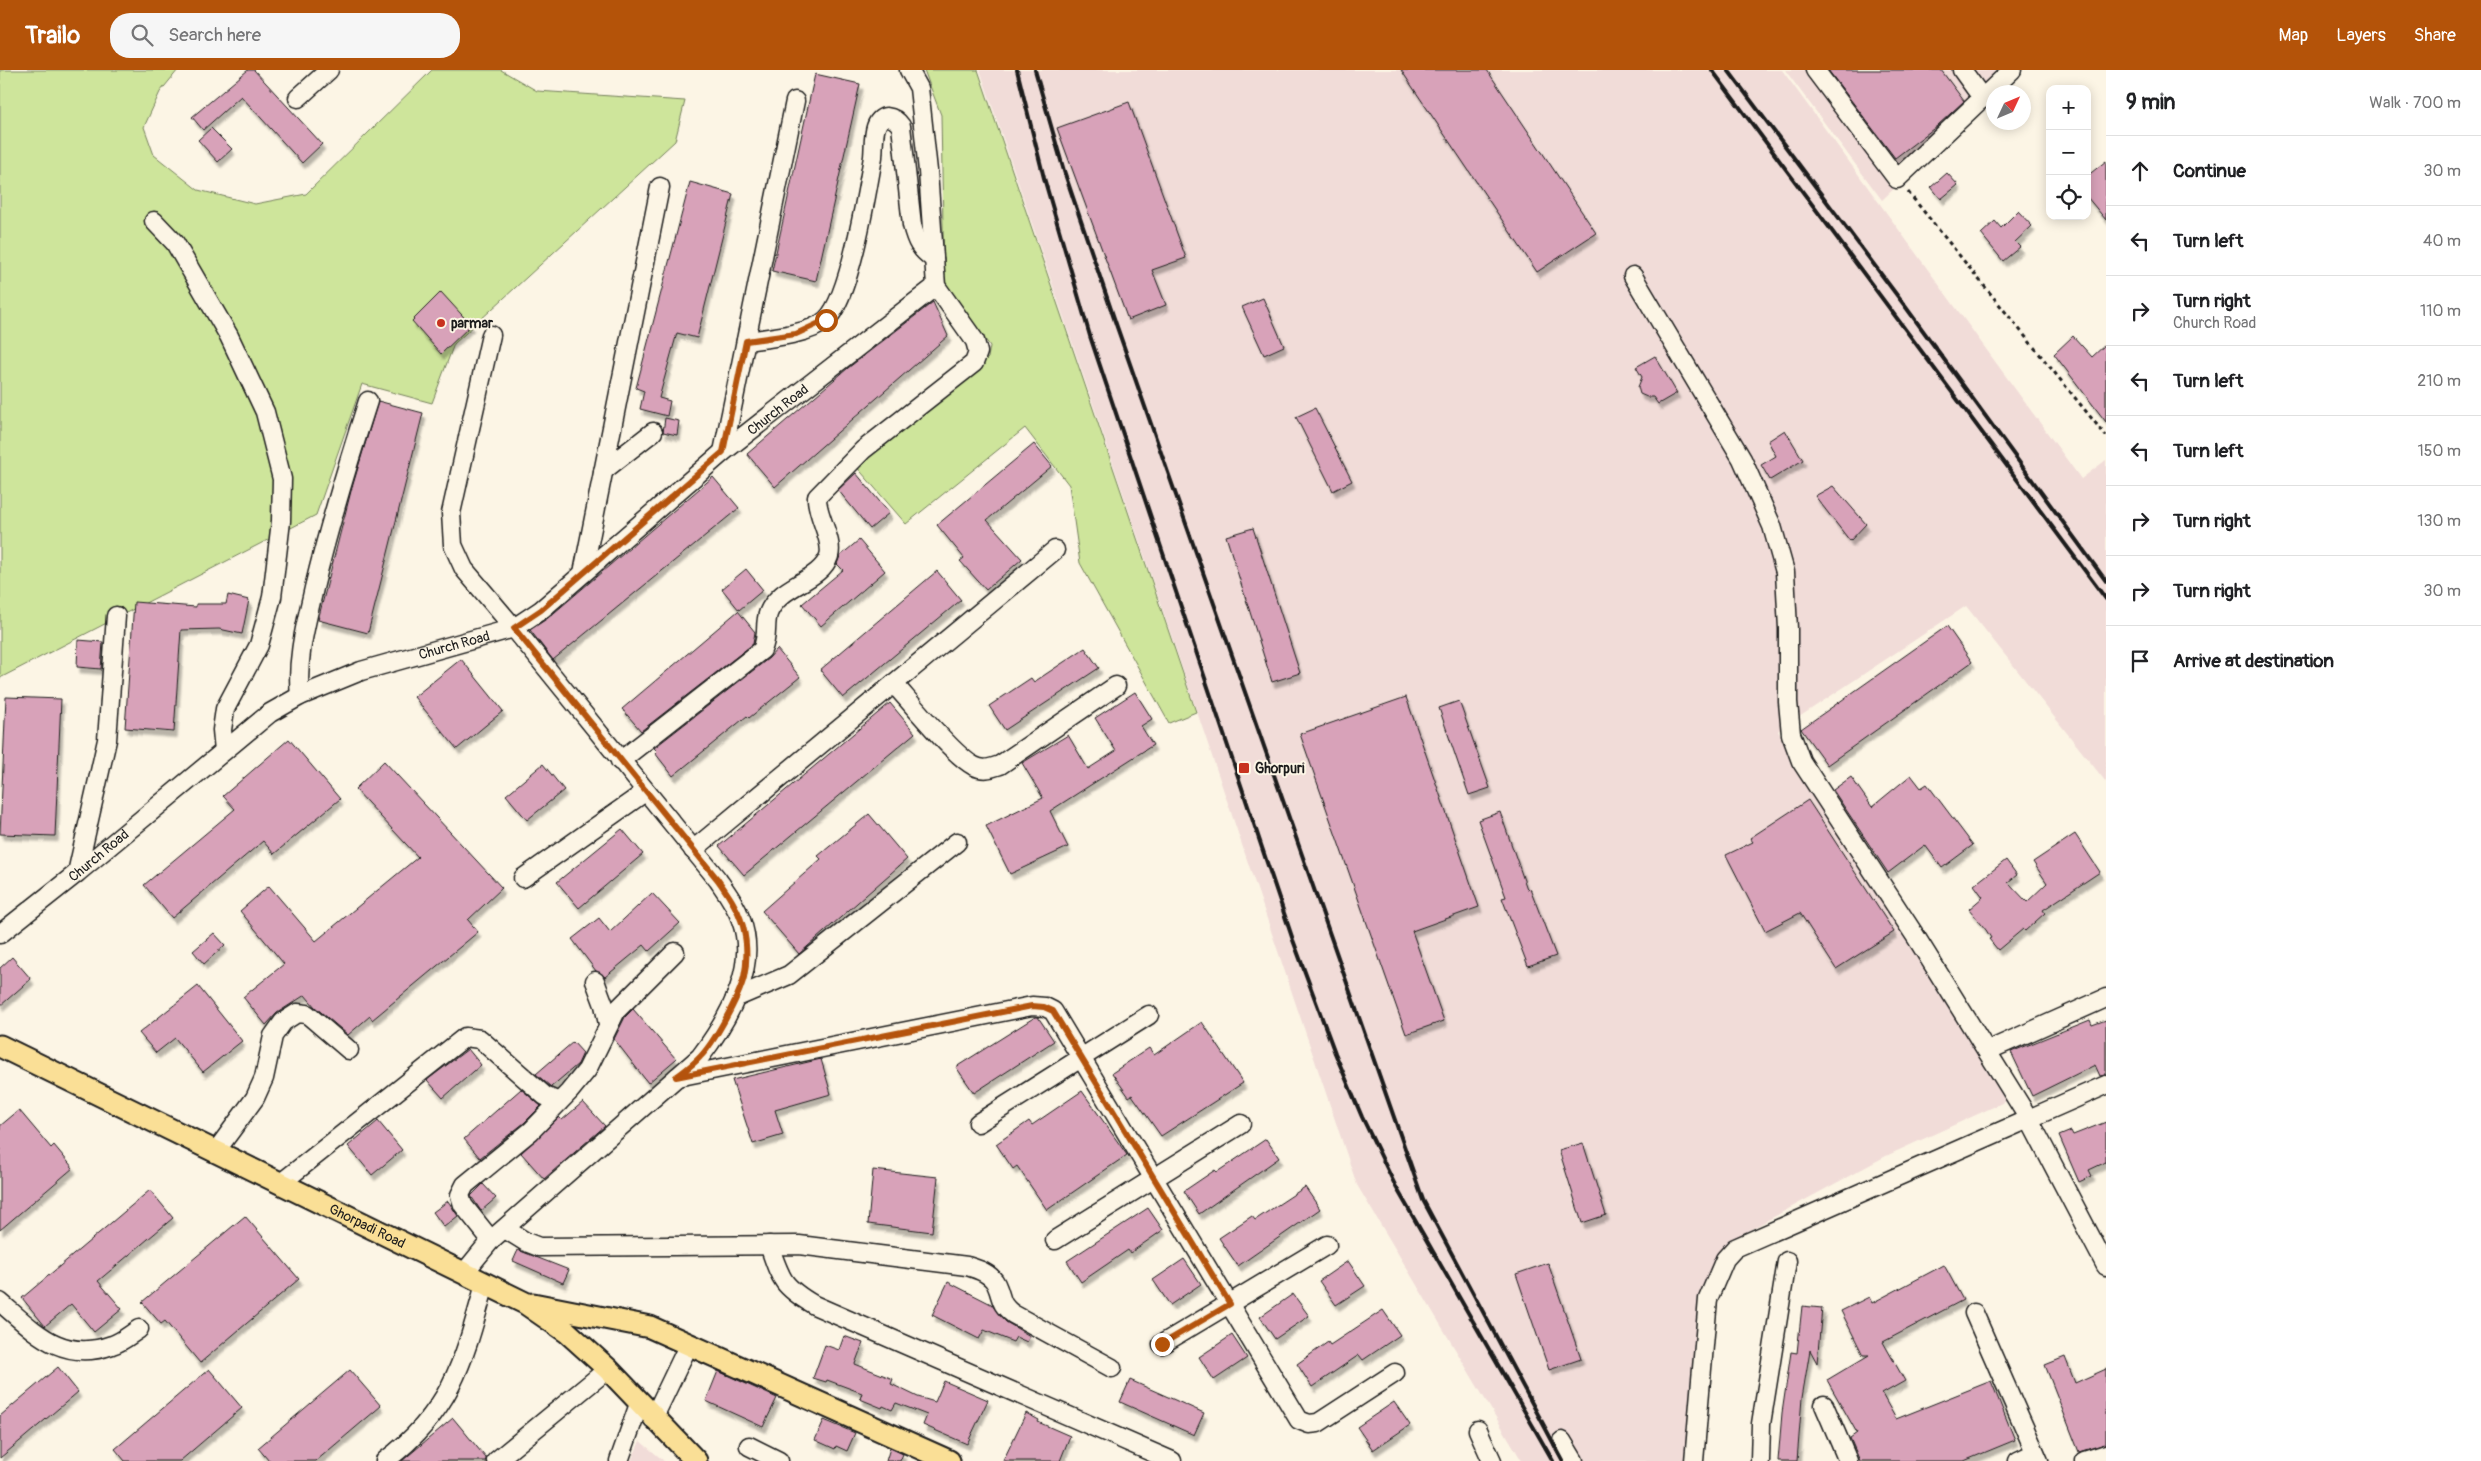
<!DOCTYPE html>
<meta charset="utf-8">
<style>
:root{--surface:#fff;--page:#f6f6f6;--text:#202124;--muted:#757577;--line:#e0e0e0;--accent:#b45309}
body{margin:0;font-family:Pangolin,sans-serif;background:var(--page);color:var(--text)}
.controls{position:absolute;right:15px;top:15px;display:grid;overflow:hidden;border-radius:10px;box-shadow:0 2px 12px #0003}
.controls button{width:45px;height:45px;display:grid;place-items:center;padding:0;border:0;border-bottom:1px solid var(--line);background:var(--surface);color:var(--text);font:25px sans-serif}
.compass{position:absolute;left:1986px;top:15px;width:45px;height:45px;border-radius:50%;background:var(--surface);box-shadow:0 2px 12px #0003;rotate:46deg}
.stop{position:absolute;width:15px;height:15px;margin:-11px;border:4px solid #b45309;border-radius:50%;background:#fff}
.stop.end{background:#b45309;border-color:#fff;box-shadow:0 1px 5px #0008}
.list{margin:0;padding:0;list-style:none}
h2{display:flex;justify-content:space-between;align-items:center;height:65px;margin:0;padding:0 20px;font-size:21px}
h2 small{font-size:16px;font-weight:400;color:var(--muted)}
.list li{display:grid;grid-template-columns:32px 1fr auto;gap:15px;align-items:center;box-sizing:border-box;height:70px;padding:0 20px;border-top:1px solid var(--line)}
.list b{display:block;font-size:19px;white-space:nowrap}
.list p{margin:0;font-size:16px;white-space:nowrap;color:var(--muted)}
.list em{font-size:16px;font-style:normal;color:var(--muted)}
.icon{flex:none;width:28px;height:28px;fill:none;stroke:currentColor;stroke-width:2;stroke-linecap:round;stroke-linejoin:round}
.map{position:relative;flex:none;width:2106px;height:1391px;overflow:hidden}
header{display:flex;align-items:center;gap:30px;box-sizing:border-box;height:70px;padding:0 25px;background:var(--accent);color:#fff}
header strong{font-size:24px}
nav{display:flex;gap:28px;margin-inline-start:auto;font-size:18px}
.search{width:350px;height:45px;background:var(--page);display:flex;align-items:center;gap:12px;box-sizing:border-box;padding:0 18px;border-radius:20px;color:var(--muted);font-size:19px}
main{display:flex}
aside{flex:1;background:var(--surface)}
.map>svg:first-child{display:block}
</style>
<header>
<strong>Trailo</strong>
<div class="search"><svg class="icon" aria-label="search" viewBox="0 0 24 24"><circle cx="10" cy="10" r="6"/><path d="M15 15l6 6"/></svg>Search here</div>
<nav><a>Map</a><a>Layers</a><a>Share</a></nav>
</header>
<main>
<div class="map">
<svg width="2106" height="1391" viewBox="0 0 2106 1391">
<defs>
<filter id="shadow"><feDropShadow dx="3" dy="5.5" stdDeviation="1" flood-color="#0004"/></filter>
</defs>
<rect width="100%" height="100%" fill="#fcf5e5"/>
<filter id="ink" filterUnits="userSpaceOnUse"><feTurbulence type="fractalNoise" baseFrequency=".02" numOctaves="2"/><feDisplacementMap in="SourceGraphic" scale="10" xChannelSelector="R" yChannelSelector="G"/><feConvolveMatrix kernelMatrix="1 2 1 2 8 2 1 2 1" color-interpolation-filters="sRGB"/></filter>
<g filter="url(#ink)">
<!-- built -->
<path fill="#f1dcd8" d="M980,0H1782L2081,409L2106,390V712L1966,536L1778,661L2013,1028L1886,1086L1731,1170L1704,1220L1691,1314L1685,1391H1522L1357,1115Z
M1785,0H2021L1882,130Z
M640,1371L664,1391H631Z"/>
<!-- green -->
<path fill="#cee59b" stroke="#75805c" d="M0,0H178L160,22L144,57L154,85L198,120L255,134L306,124L432,0H501L537,21L685,31L675,71L454,274L432,333L362,314L316,445L0,608Z
M924,0H978L1196,642L1169,653L1080,493L1069,415L1025,358L906,454L855,395L988,288L990,276L944,213L941,45Z"/>
<!-- building -->
<path fill="#d8a2b9" stroke="#1c1c1c" filter="url(#shadow)" d="M248,0H254L322,74L302,93L241,26L203,60L192,47Z
M1401,0H1487L1596,163L1537,202Z
M1828,0H1941L1964,31L1937,56L1895,88Z
M815,4L860,14L816,211L772,201Z
M1129,32L1186,188L1152,200L1166,235L1128,250L1057,58Z
M211,58L232,79L218,92L198,70Z
M2106,91V150L2087,127V106Z
M1947,103L1958,115L1941,129L1931,117Z
M690,112L733,124L697,268L677,263L659,328L670,331L667,346L640,339L644,321L636,318Z
M2018,141L2032,156L2015,172L2020,177L2003,191L1981,164L1995,151L2001,158Z
M441,222L471,255L441,284L412,251Z
M1263,228L1284,276L1264,285L1242,237Z
M933,232L948,266L775,417L747,384L848,298Z
M2073,266L2092,287L2106,274V352L2054,284Z
M1655,286L1677,323L1658,334L1653,327H1647L1640,324L1638,317L1642,307L1636,297Z
M378,331L423,343L368,563L318,550L351,421Z
M1315,338L1352,411L1333,421L1296,347Z
M665,348L679,351L677,365L663,362Z
M1785,360L1803,390L1770,410L1761,395L1776,386L1768,371Z
M1034,374L1052,396L987,450L1022,489L986,520L960,491L964,488L937,455Z
M856,403L889,443L870,459L838,420Z
M713,407L739,438L553,590L530,560L548,548Z
M1833,416L1866,454L1850,471L1815,426Z
M1253,458L1300,603L1272,612L1226,466Z
M859,470L885,501L821,556L802,534L843,500L837,494L840,486Z
M746,499L763,520L739,540L722,519Z
M937,501L961,530L843,628L820,600Z
M228,525L249,530L242,564L219,559L181,560L174,662L125,658L134,532L196,537V534H226Z
M738,541L755,562L753,574L641,661L622,639Z
M1947,556L1972,592L1827,695L1801,659Z
M78,570L103,572L101,599L77,597Z
M1085,578L1099,598L1005,660L989,636L1031,608L1034,612Z
M777,579L800,607L749,648L747,646L673,706L655,683L657,681L654,678L769,588Z
M461,589L503,641L457,679L414,627Z
M1135,622L1152,649L1141,656L1153,675L1050,741L1068,777L1010,804L986,756L1043,728L1022,693L1068,665L1088,699L1116,681L1095,648Z
M6,627L61,629L55,766L0,764Z
M1406,627L1479,837L1412,861L1444,951L1406,964L1300,664Z
M1459,631L1490,718L1469,725L1439,638Z
M890,633L915,663L744,805L719,776Z
M289,669L340,729L274,784L263,771L172,848L144,815L235,739L223,726Z
M384,691L502,818L468,850L478,862L372,950L370,946L348,965L315,937L305,925L277,943L266,955L243,927L284,894L240,841L269,816L316,871L418,787L355,719Z
M543,694L564,720L527,750L506,725Z
M1911,705L1921,718L1927,714L1973,775L1942,798L1925,775L1888,803L1833,720L1851,707L1872,737Z
M1808,730L1894,862L1836,899L1800,843L1765,861L1726,785L1753,772L1750,768Z
M1500,742L1527,819L1530,818L1556,886L1528,896L1502,828L1506,827L1478,750Z
M869,744L907,789L799,884L762,841L821,789L818,786Z
M622,759L643,784L579,838L557,812Z
M2075,764L2100,802L2043,840L2045,843L2025,861L2023,859L1998,880L1989,869L1991,868L1986,860L1969,839L1983,827L1974,815L2006,790L2017,805L2008,812L2027,832L2047,813L2033,792Z
M652,823L680,853L649,881L644,875L605,907L596,901L572,869L599,848L610,862Z
M214,863L225,875L204,894L193,881Z
M12,887L31,909L0,936V898Z
M198,916L242,971L203,1002L175,968L156,983L139,963Z
M633,939L676,989L648,1013L614,969L625,947Z
M1035,947H1038L1054,971L974,1023L956,997Z
M2090,950L2092,955L2106,950V1005L2100,1006L2095,995L2032,1026L2011,982Z
M1202,952L1243,1013L1161,1066L1132,1025L1129,1027L1112,1003L1149,978L1154,985Z
M573,972L583,983L578,994L551,1017L536,1004Z
M468,979L481,995L443,1028L427,1010Z
M821,989L831,1024L775,1040L783,1065L753,1074L732,1010Z
M521,1019L541,1036L524,1053L480,1088L464,1069Z
M1082,1021L1127,1085L1047,1140L1017,1096L1013,1099L996,1074L1029,1051L1032,1055Z
M583,1032L605,1056L544,1109L521,1083L559,1047L562,1050Z
M19,1040L51,1078L54,1075L73,1098L0,1160V1056Z
M378,1051L402,1080L372,1105L348,1076Z
M2106,1052V1092L2089,1100L2092,1106L2079,1112L2059,1066L2071,1061L2073,1065Z
M1266,1069L1279,1088L1199,1144L1184,1121L1215,1100L1217,1102Z
M1583,1073L1606,1145L1582,1153L1559,1080Z
M873,1100L938,1107L932,1162L868,1154Z
M483,1114L496,1128L481,1141L471,1126Z
M1305,1117L1320,1139L1238,1196L1219,1168L1252,1146L1255,1150Z
M150,1120L173,1148L98,1211L122,1239L94,1262L71,1234L45,1256L22,1228Z
M448,1131L458,1146L444,1157L433,1142Z
M1148,1138L1163,1160L1130,1183L1128,1180L1081,1212L1067,1191Z
M245,1146L299,1209L200,1293L165,1251L161,1254L142,1232Z
M518,1180L569,1200L563,1213L513,1191Z
M1184,1189L1201,1214L1170,1235L1153,1210Z
M1348,1191L1365,1216L1336,1235L1319,1211Z
M1548,1193L1581,1289L1549,1300L1516,1204Z
M1944,1195L1963,1230L1883,1272L1905,1311L1882,1324L1896,1349L1991,1311L2015,1370L1964,1391H1860L1850,1368L1857,1363L1827,1310L1869,1285H1863L1841,1241L1869,1227L1872,1233Z
M948,1212L991,1234L1006,1252L1030,1266L1027,1272L1016,1267L1013,1272L984,1260L979,1269L932,1245Z
M1293,1224L1309,1246L1275,1269L1260,1247Z
M1802,1236L1822,1238L1817,1293L1810,1280L1802,1328L1797,1391H1778L1782,1343L1791,1282L1797,1283Z
M1383,1240L1400,1265L1363,1290L1359,1285L1312,1317L1297,1294L1328,1272L1330,1275Z
M1232,1265L1247,1288L1214,1310L1199,1287Z
M844,1266L863,1273L855,1294L893,1309L891,1314L918,1327L935,1332L944,1311L988,1330L967,1374L923,1355L927,1345L896,1333L892,1340L883,1336L882,1338L860,1329L862,1323L827,1310L826,1312L813,1308L825,1275L839,1280Z
M2065,1287L2075,1313L2106,1299V1374L2079,1382L2045,1295Z
M58,1297L78,1322L0,1388V1346Z
M209,1299L242,1338L180,1391H125L115,1379Z
M350,1300L381,1336L316,1391H269L258,1378Z
M718,1301L777,1328L763,1357L706,1331Z
M1130,1310L1204,1343L1194,1365L1120,1332Z
M1394,1332L1410,1355L1373,1380L1357,1357Z
M1026,1343L1039,1350L1038,1352L1070,1366L1060,1391H1003Z
M453,1348L486,1388V1391H402Z
M824,1350L855,1363L847,1381L836,1376L835,1379L815,1370Z
M890,1378L903,1384L900,1391H886Z"/>
<g fill="none" stroke-linecap="round" stroke-linejoin="round">
<!-- minor casing -->
<g stroke="#1c1c1c" stroke-width="21">
<g id="minor">
<path d="M1815,0L1897,109L2012,0"/>
<path d="M1962,0L1983,29"/>
<path d="M298,28L329,0"/>
<path d="M154,151L175,173L229,266L265,342L282,409L281,451L272,527L259,575L225,639L222,660L224,681"/>
<path d="M1633,206L1742,389L1772,456L1785,502L1788,559V632L1791,664L1801,691L1916,867L2029,1049L2106,1196"/>
<path d="M746,271C767,268 809,265 826,250C850,228 867,122 873,87C874,77 873,66 876,57C881,42 894,46 901,56L912,155C916,171 920,180 934,189"/>
<path d="M723,382L795,31"/>
<path d="M603,401L653,362"/>
<path d="M583,503L660,117"/>
<path d="M894,614C911,633 954,686 974,696C984,701 991,698 1000,695L1116,616"/>
<path d="M300,626C296,589 306,554 314,518C329,455 348,393 368,331"/>
<path d="M620,691L762,580C772,558 757,547 782,525C796,513 823,505 829,486C834,470 816,445 817,427L863,380L974,293L978,282L975,271L936,216L928,101L919,18L909,0"/>
<path d="M693,780L1055,480"/>
<path d="M77,803L107,670L116,546"/>
<path d="M523,808L645,722"/>
<path id="s1" d="M0,864L77,803L270,643L300,626L361,601L514,558L541,540L723,382L936,216"/>
<path d="M595,911L604,935L608,954"/>
<path d="M735,928L789,905L957,772"/>
<path d="M1987,981L2106,928"/>
<path d="M677,1007L1032,936L1045,937L1053,941L1299,1350L1309,1354L1318,1353L1395,1303"/>
<path d="M978,1053L1149,945"/>
<path d="M216,1081L255,1028L264,1008L273,966L283,952L297,943L307,944L349,980"/>
<path d="M281,1113L465,967L480,969L545,1026L559,1032"/>
<path d="M505,1159L526,1172L539,1177L799,1175L967,1196C977,1199 991,1203 996,1214C1003,1229 998,1232 1013,1244L1112,1298"/>
<path d="M491,1170L463,1135L460,1125L465,1115L531,1061L569,1022L587,1000L616,941L675,882"/>
<path d="M1055,1170L1241,1054"/>
<path d="M769,1175C781,1210 782,1216 814,1235L1172,1391"/>
<path d="M464,1203L491,1170L700,987C728,950 759,898 741,850C736,835 727,823 718,810L514,558L464,499L453,475L451,443L491,265"/>
<path d="M0,1232C35,1262 62,1293 112,1275C122,1272 131,1264 139,1259"/>
<path d="M1974,1243L2039,1391"/>
<path d="M1162,1274L1327,1175"/>
<path d="M1824,1335L1848,1391"/>
<path d="M653,1349L689,1274"/>
<path d="M1478,1360L1492,1391"/>
<path d="M1562,1371L1574,1391"/>
<path d="M749,1376L779,1391"/>
<path d="M385,1391C452,1341 464,1290 485,1214"/>
<path d="M496,1391L608,1299"/>
<path d="M619,1391L639,1334"/>
<path d="M1694,1391L1708,1229L1725,1189L1735,1178L2106,1015"/>
<path d="M1760,1391L1761,1354L1787,1191"/>
<path d="M2018,1391L2035,1383"/>
<path d="M2084,1391L2106,1384"/>
</g>
</g>
<!-- major casing -->
<g stroke="#1c1c1c" stroke-width="25">
<g id="major">
<path id="s2" d="M0,976L525,1233L567,1262L608,1299L696,1391"/>
<path d="M533,1234L650,1257L949,1391"/>
</g>
</g>
<!-- path -->
<path stroke="#1c1c1c" stroke-width="3" stroke-dasharray="4 4" stroke-linecap="butt" d="M1908,122L2106,366"/>
<!-- minor -->
<use href="#minor" stroke="#fcf5e5" stroke-width="18"/>
<!-- major -->
<use href="#major" stroke="#fadf96" stroke-width="21"/>
<!-- rail -->
<path stroke="#1c1c1c" stroke-width="4" d="M1017,0L1044,108L1090,266L1293,870L1335,983L1362,1047L1396,1117L1553,1391
M1035,0L1064,101L1117,257L1423,1130L1563,1391
M1712,0L2106,529
M1728,0L1905,236L2106,511"/>
</g>
</g>
<g fill="none" stroke-linecap="round" stroke-linejoin="round" filter="url(#ink)">
<!-- route -->
<path stroke="#b45309" stroke-width="6" d="M826,250L796,264L746,271L723,382L541,540L514,558L718,810C727,823 736,835 741,850C747,866 748,890 744,907C739,927 714,973 700,987C693,995 684,1001 676,1007L1032,936L1044,937L1053,941L1230,1234L1162,1274"/>
</g>
<!-- markers -->
<g fill="#c8321e" stroke="#fcf5e5" stroke-width="2">
<circle cx="441" cy="253" r="5"/>
<rect x="1238" y="692" width="12" height="12" rx="2.5"/>
</g>
<g text-anchor="middle" stroke-width="4" stroke-linejoin="round" paint-order="stroke">
<!-- poi labels -->
<g font-size="14" font-weight="bold" fill="#1c1c1c" stroke="#fcf5e5" text-anchor="start">
<text x="451" y="258">parmar</text>
<text x="1255" y="703">Ghorpuri</text>
</g>
<!-- street labels -->
<g font-size="14" fill="#1c1c1c" stroke="#fcf5e5">
<text dy="5" stroke="none"><textPath href="#s1" startOffset="951">Church Road</textPath></text>
<text dy="5" stroke="none"><textPath href="#s1" startOffset="546">Church Road</textPath></text>
<text dy="5" stroke="none"><textPath href="#s1" startOffset="126">Church Road</textPath></text>
<text dy="5" stroke="none"><textPath href="#s2" startOffset="409">Ghorpadi Road</textPath></text>
</g>
</g>
</svg>
<div class="controls">
<button>+</button>
<button>−</button>
<button><svg class="icon" aria-label="locate" viewBox="0 0 24 24"><circle cx="12" cy="12" r="6"/><path d="M12 2v4M12 18v4M2 12h4M18 12h4"/></svg></button>
</div>
<svg class="compass" viewBox="-18 -18 36 36"><path d="M0-13l5 13h-10z" fill="#e53935"/><path d="M0 13l5-13h-10z" fill="#757577"/></svg>
<div class="stop" style="left:826px;top:250px"></div>
<div class="stop end" style="left:1162px;top:1274px"></div>
</div>
<aside>
<h2>9 min<small>Walk · 700 m</small></h2>
<ul class="list">
<li><svg class="icon" aria-label="ahead" viewBox="0 0 24 24"><path d="M12 20V5M6 11l6-6 6 6"/></svg><div><b>Continue</b></div><em>30 m</em></li>
<li><svg class="icon" aria-label="left" viewBox="0 0 24 24"><path d="M17 20v-9H6M10 6l-5 5 5 5"/></svg><div><b>Turn left</b></div><em>40 m</em></li>
<li><svg class="icon" aria-label="right" viewBox="0 0 24 24"><path d="M7 20v-9h11M14 6l5 5-5 5"/></svg><div><b>Turn right</b><p>Church Road</p></div><em>110 m</em></li>
<li><svg class="icon" aria-label="left" viewBox="0 0 24 24"><path d="M17 20v-9H6M10 6l-5 5 5 5"/></svg><div><b>Turn left</b></div><em>210 m</em></li>
<li><svg class="icon" aria-label="left" viewBox="0 0 24 24"><path d="M17 20v-9H6M10 6l-5 5 5 5"/></svg><div><b>Turn left</b></div><em>150 m</em></li>
<li><svg class="icon" aria-label="right" viewBox="0 0 24 24"><path d="M7 20v-9h11M14 6l5 5-5 5"/></svg><div><b>Turn right</b></div><em>130 m</em></li>
<li><svg class="icon" aria-label="right" viewBox="0 0 24 24"><path d="M7 20v-9h11M14 6l5 5-5 5"/></svg><div><b>Turn right</b></div><em>30 m</em></li>
<li><svg class="icon" aria-label="arrive" viewBox="0 0 24 24"><path d="M6 21V4h12l-3 4 3 4H6"/></svg><div><b>Arrive at destination</b></div></li>
</ul>
</aside>
</main>
